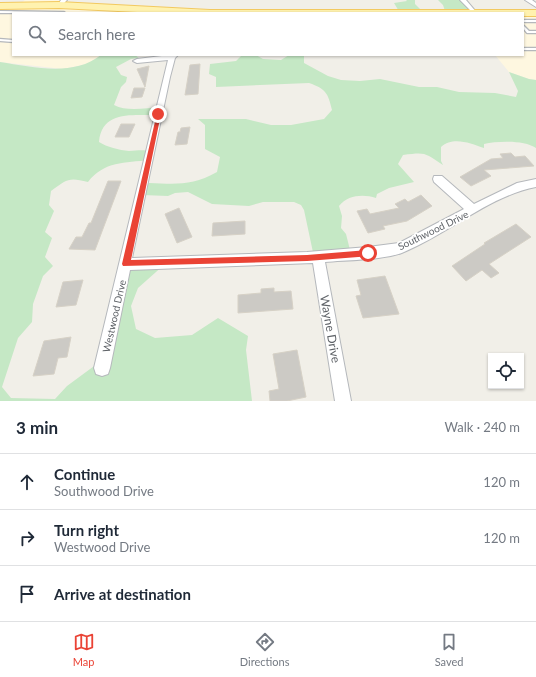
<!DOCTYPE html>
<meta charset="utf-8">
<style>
:root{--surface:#fff;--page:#f6f6f7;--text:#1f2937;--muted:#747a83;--line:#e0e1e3;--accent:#ea4335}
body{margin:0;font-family:Lato,sans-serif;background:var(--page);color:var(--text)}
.controls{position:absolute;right:12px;bottom:12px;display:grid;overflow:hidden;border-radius:0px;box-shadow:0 1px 3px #0004}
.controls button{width:36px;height:36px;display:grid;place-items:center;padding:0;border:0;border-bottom:1px solid var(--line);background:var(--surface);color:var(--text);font:20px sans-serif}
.stop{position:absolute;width:12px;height:12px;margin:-9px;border:3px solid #ea4335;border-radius:50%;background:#fff}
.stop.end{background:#ea4335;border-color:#fff;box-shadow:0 1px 4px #0008}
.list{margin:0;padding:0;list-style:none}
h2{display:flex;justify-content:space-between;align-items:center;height:52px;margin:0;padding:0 16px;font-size:17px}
h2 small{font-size:13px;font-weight:400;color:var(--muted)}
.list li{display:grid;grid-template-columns:26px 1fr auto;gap:12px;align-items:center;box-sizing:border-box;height:56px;padding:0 16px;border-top:1px solid var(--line)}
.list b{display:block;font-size:15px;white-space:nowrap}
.list p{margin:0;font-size:13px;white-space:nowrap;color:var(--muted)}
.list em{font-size:13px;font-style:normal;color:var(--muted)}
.icon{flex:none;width:22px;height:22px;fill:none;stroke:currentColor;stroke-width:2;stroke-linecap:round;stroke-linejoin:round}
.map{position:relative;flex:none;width:536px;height:401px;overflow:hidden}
.search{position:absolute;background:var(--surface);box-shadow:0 1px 3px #0004;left:12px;right:12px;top:12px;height:44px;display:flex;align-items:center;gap:10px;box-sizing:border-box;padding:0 14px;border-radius:0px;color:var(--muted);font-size:15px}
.sheet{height:220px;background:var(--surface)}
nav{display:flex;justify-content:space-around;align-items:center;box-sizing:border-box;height:56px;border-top:1px solid var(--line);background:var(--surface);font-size:11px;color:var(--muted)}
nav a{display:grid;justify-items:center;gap:2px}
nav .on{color:var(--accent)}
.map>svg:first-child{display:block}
</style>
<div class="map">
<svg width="536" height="401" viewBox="0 0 536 401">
<rect width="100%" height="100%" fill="#f1efe8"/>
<!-- commercial -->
<path fill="#fef7e0" d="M25,0H67L62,5L139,11L137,13H13V55H101L87,64L63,69L0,62V6L18,5Z
M523,13H536V80L529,79L509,72L495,55H523Z"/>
<!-- green -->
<path fill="#c5e8c5" d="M406,0H415V4L423,12L400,13L394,3L407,1Z
M438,0H465L476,11H445L443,5Z
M101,55H135L139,58L131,59L116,67L121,75L127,77L126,82L121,87L114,105C127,112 146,108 160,107L158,115C135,116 102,109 99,142C107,147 119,150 129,151C137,151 143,149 151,152L149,160C125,163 104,161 88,182C69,177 67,179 51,191L49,205L54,211L45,232L52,238L45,257L53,266L43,276L33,304L32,322L18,338L2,387L11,398L55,399L67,386L105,358L126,268L165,264L138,288L131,306L136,329L155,338L192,335L218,318L248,336L246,350L252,401H0V62C33,67 73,77 101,55Z
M250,55H256L263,59L281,60L289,55H304V63L328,76L341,80L360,81L380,79L419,87H437L459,92L495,93L516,97L518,91L509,72L529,79L536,80V148C524,140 498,141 484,144V148C470,143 453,136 441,147V161L443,165C424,153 427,152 403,155L398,164L414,182L389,188L377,194L376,198C363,194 348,195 339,206L342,216L341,228L346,234L351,254L314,257L304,210L301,205L294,202H263L249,206L212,204L188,192L175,193L168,196L142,195L143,188L149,183C176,184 192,186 217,172L220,157L205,149V125L198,119H246L271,125H291L324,119L332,110C328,93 326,89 309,83L216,87V77L209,74L210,64L236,61L241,56Z"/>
<!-- building -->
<path fill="#cccac5" stroke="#d6d1c6" d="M200,64L198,94L185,95L190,65Z
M149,66L145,87L137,69Z
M134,88H145L142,97L131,98Z
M121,124H135L129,137H115Z
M190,127L187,144L175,145L178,132H180L181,128Z
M511,153L515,157L525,156L534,166L484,170L491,176L471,186L460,177L491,159L503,158L500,154Z
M108,181H121L95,250L69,249L76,237H82L89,223H91Z
M421,195L432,206L407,221L383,226L385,229L368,233L357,211L367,209L370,214L399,208L395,204L405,199L408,202Z
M179,208L192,237L177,243L165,214Z
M245,221V234L212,236L213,223Z
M516,224L531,237L489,264L499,273L491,278L482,270L466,281L452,266L485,244L484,243Z
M385,276L399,314L363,318L356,296L361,295L357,280Z
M83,280L76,305L56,307L63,282Z
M274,288V292L291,291L293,309L238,313V295L261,293V289Z
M71,337L67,357L58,358L54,374L33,376L44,341Z
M297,350L306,397L287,401H270L269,391L279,389L273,354Z"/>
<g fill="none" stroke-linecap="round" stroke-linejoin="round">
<!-- lane casing -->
<g stroke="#b5b8bc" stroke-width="2.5">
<path id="lane" d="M0,11L64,12L65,13H0Z
M523,20H536V22H523Z
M523,25L529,31H536V33H527L523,28Z
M0,39L13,40V42L0,41Z
M523,48H536V50H523Z"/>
</g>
<!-- street casing -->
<g stroke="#b5b8bc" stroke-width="2">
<path id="street" d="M61,0H67L61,6H57Z
M460,0H466L477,13H473Z
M525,0H532L536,3V7Z
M170,55H178L175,58L170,77L132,258L307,252L368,247L399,243L464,209L434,182L433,179L434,176H442L474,204L517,183L536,179V187C489,196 448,234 404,252C386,260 346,260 325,262L351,401H335L313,263L130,270L110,368L108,374L102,376L96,374L94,368L168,60L137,63L133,61L137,59Z"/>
</g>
<!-- primary casing -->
<g stroke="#f2c960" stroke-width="2">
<path id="primary" d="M59,2L210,10H536V16H523V13H157L59,8L0,9V3Z"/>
</g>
<!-- lane -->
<use href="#lane" fill="#fff" fill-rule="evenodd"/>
<!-- street -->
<use href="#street" fill="#fff" fill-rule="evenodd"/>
<!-- primary -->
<use href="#primary" fill="#fff2af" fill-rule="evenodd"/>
</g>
<!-- route -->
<path fill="#ea4335" d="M157,113L161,114L131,260L307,255L368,250L371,251V256L307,261L123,266L122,264Z"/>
<g text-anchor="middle" stroke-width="3.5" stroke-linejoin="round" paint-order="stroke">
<!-- street labels -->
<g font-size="10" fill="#5f6368" stroke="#fff">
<text transform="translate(433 230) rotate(-26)" y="4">Southwood Drive</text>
<text transform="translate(114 316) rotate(-77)" y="4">Westwood Drive</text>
</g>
<!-- near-street labels -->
<g font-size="12" fill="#5f6368" stroke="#fff">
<text transform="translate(330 329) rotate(80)" y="4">Wayne Drive</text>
</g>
</g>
</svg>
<div class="controls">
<button><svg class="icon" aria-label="locate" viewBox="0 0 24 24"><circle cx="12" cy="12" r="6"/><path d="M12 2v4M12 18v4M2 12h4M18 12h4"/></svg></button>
</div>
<div class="stop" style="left:368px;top:253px"></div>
<div class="stop end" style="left:158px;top:114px"></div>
<div class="search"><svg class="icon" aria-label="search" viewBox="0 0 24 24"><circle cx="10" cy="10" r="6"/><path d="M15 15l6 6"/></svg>Search here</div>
</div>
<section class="sheet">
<h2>3 min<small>Walk · 240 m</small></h2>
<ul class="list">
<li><svg class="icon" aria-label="ahead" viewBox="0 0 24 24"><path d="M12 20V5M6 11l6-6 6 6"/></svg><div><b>Continue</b><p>Southwood Drive</p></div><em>120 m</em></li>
<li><svg class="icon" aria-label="right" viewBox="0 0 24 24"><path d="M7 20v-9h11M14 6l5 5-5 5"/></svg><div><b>Turn right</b><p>Westwood Drive</p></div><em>120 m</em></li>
<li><svg class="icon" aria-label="arrive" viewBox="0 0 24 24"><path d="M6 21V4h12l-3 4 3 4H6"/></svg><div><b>Arrive at destination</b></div></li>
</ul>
</section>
<nav>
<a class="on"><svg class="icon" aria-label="map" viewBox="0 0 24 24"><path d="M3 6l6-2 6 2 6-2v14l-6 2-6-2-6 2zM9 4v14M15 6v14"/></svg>Map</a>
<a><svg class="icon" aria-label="directions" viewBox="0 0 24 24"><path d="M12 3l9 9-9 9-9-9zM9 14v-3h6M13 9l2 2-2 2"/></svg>Directions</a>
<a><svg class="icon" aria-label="saved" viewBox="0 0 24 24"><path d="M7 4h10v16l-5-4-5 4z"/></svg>Saved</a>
</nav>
